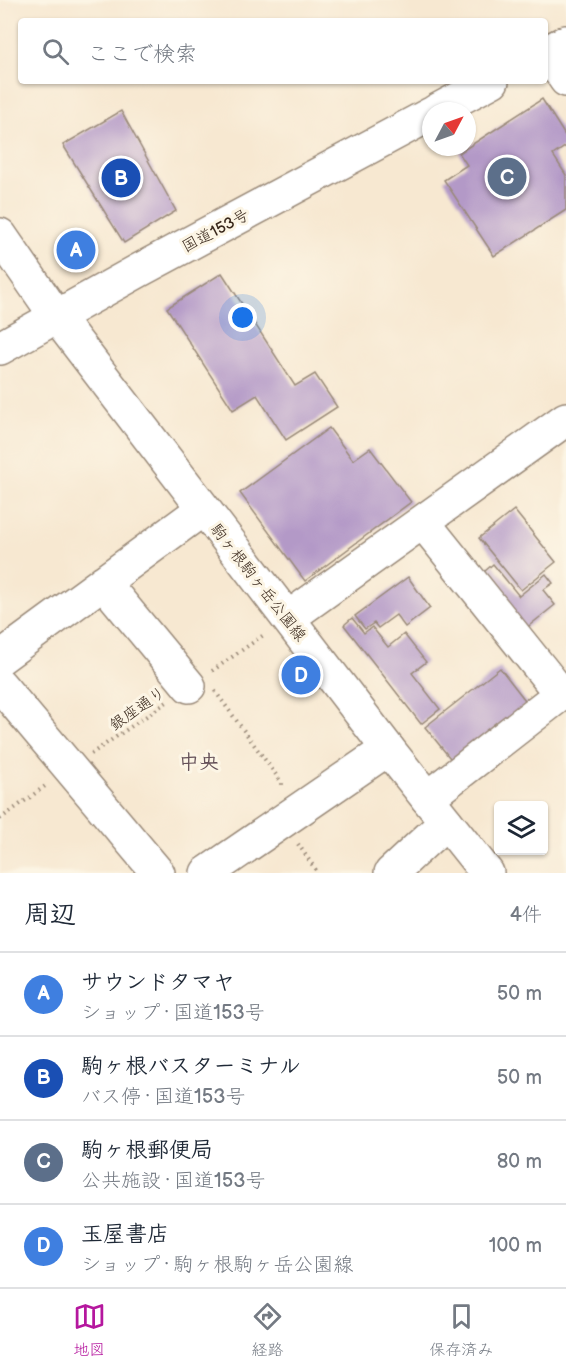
<!DOCTYPE html>
<html lang="ja">
<meta charset="utf-8">
<style>
:root{--surface:#fff;--page:#f6f6f7;--text:#1f2937;--muted:#747a83;--line:#e0e1e3;--accent:#b5179e}
body{margin:0;font-family:"Balsamiq Sans","Klee One",sans-serif;background:var(--page);color:var(--text)}
.controls{position:absolute;right:18px;bottom:18px;display:grid;overflow:hidden;border-radius:6px;box-shadow:0 2px 4px #0004}
.controls button{width:54px;height:54px;display:grid;place-items:center;padding:0;border:0;border-bottom:2px solid var(--line);background:var(--surface);color:var(--text);font:30px sans-serif}
.compass{position:absolute;left:422px;top:102px;width:54px;height:54px;border-radius:50%;background:var(--surface);box-shadow:0 2px 4px #0004;rotate:49deg}
.you{position:absolute;left:243px;top:318px;width:21px;height:21px;margin:-15px;border:4px solid #fff;border-radius:50%;background:#1a73e8;box-shadow:0 0 0 9px #1a73e833}
.badge{display:grid;place-items:center;width:39px;height:39px;border-radius:50%;background:var(--accent);color:#fff;font-size:20px;font-weight:700}
.pin{position:absolute;translate:-50% -50%;border:3px solid #fff;box-shadow:0 2px 6px #0006}
.list{margin:0;padding:0;list-style:none}
h2{display:flex;justify-content:space-between;align-items:center;height:78px;margin:0;padding:0 24px;font-size:26px}
h2 small{font-size:20px;font-weight:400;color:var(--muted)}
.list li{display:grid;grid-template-columns:39px 1fr auto;gap:18px;align-items:center;box-sizing:border-box;height:84px;padding:0 24px;border-top:2px solid var(--line)}
.list b{display:block;font-size:22px;white-space:nowrap}
.list p{margin:0;font-size:20px;white-space:nowrap;color:var(--muted)}
.list em{font-size:20px;font-style:normal;color:var(--muted)}
.icon{flex:none;width:33px;height:33px;fill:none;stroke:currentColor;stroke-width:2;stroke-linecap:round;stroke-linejoin:round}
.map{position:relative;flex:none;width:566px;height:873px;overflow:hidden}
.search{position:absolute;background:var(--surface);box-shadow:0 2px 4px #0004;left:18px;right:18px;top:18px;height:66px;display:flex;align-items:center;gap:15px;box-sizing:border-box;padding:0 21px;border-radius:6px;color:var(--muted);font-size:22px}
.sheet{height:414px;background:var(--surface)}
nav{display:flex;justify-content:space-around;align-items:center;box-sizing:border-box;height:84px;border-top:2px solid var(--line);background:var(--surface);font-size:16px;color:var(--muted)}
nav a{display:grid;justify-items:center;gap:3px}
nav .on{color:var(--accent)}
.map>svg:first-child{display:block}
</style>
<div class="map">
<svg width="566" height="873" viewBox="0 0 566 873">
<rect width="100%" height="100%" fill="#fcf5e5"/>
<filter id="ink" filterUnits="userSpaceOnUse"><feTurbulence type="fractalNoise" baseFrequency=".0167" numOctaves="2"/><feDisplacementMap in="SourceGraphic" scale="12" xChannelSelector="R" yChannelSelector="G"/><feConvolveMatrix kernelMatrix="1 2 1 2 8 2 1 2 1" color-interpolation-filters="sRGB"/></filter>
<filter id="wash" filterUnits="userSpaceOnUse"><feTurbulence type="fractalNoise" baseFrequency=".008" numOctaves="4" result="noise"/><feDisplacementMap in="SourceGraphic" scale="24" xChannelSelector="R" yChannelSelector="G"/><feGaussianBlur stdDeviation="1.35" result="paint"/><feColorMatrix in="noise" values="0 0 0 0 0 0 0 0 0 0 0 0 0 0 0 0 0 1.4 0 .05"/><feComposite in="paint" operator="in"/></filter>
<g filter="url(#wash)">
<rect width="100%" height="100%" fill="#f7e8d1"/>
<g id="blocks">
<!-- building -->
<path fill="#b399c7" d="M542,99L566,137V146L553,155L566,175V210L494,256L444,180L467,165L459,153Z
M121,111L176,211L124,243L63,145Z
M222,273L295,386L315,374L337,407L286,440L257,395L233,410L167,308Z
M329,428L353,460L370,448L411,502L305,581L240,493Z
M514,510L556,562L521,590L479,538Z
M493,564L519,596L546,574L553,583L543,590L555,605L520,633L476,579Z
M408,577L430,608L405,627L396,615L378,628L374,623L365,629L355,616Z
M352,618L364,633L372,627L388,647L404,634L426,662L412,673L440,709L421,724L344,625Z
M500,668L528,704L454,763L425,727Z"/>
</g>
</g>
<g filter="url(#ink)">
<use href="#blocks" fill-opacity="0" stroke="#998978" stroke-width="1.5"/>
<g fill="none" stroke-linecap="round" stroke-linejoin="round">
<!-- minor casing -->
<g stroke="#998978" stroke-width="36">
<path id="minor" d="M547,52L566,80
M0,235L56,316
M423,522L561,694
M103,582L189,686
M288,618L566,419
M0,658L203,509
M0,685L158,873
M427,798L566,690
M207,873L388,749
M391,873L446,822"/>
</g>
<!-- major casing -->
<g stroke="#998978" stroke-width="36">
<path id="major" d="M56,316L388,749L487,873"/>
</g>
<!-- highway casing -->
<g stroke="#998978" stroke-width="36">
<path id="highway" d="M545,53L566,42
M436,111L492,81
M0,348L138,271L431,114"/>
</g>
<!-- path -->
<path stroke="#998978" stroke-width="4" stroke-dasharray="1.5 4.5" stroke-linecap="butt" d="M212,671L265,634
M215,691L282,783V788
M91,754L167,702
M0,819L48,784
M298,844L318,873"/>
<!-- minor -->
<use href="#minor" stroke="#fff" stroke-width="33"/>
<!-- major -->
<use href="#major" stroke="#fff" stroke-width="33"/>
<!-- highway -->
<use href="#highway" stroke="#fff" stroke-width="33"/>
</g>
</g>
<g text-anchor="middle" stroke-width="6" stroke-linejoin="round" paint-order="stroke">
<!-- street labels -->
<g font-size="16" fill="#3b2a1e" stroke="#fcf5e5">
<text transform="translate(215 230) rotate(-28)" y="6">国道153号</text>
<text transform="translate(259 582) rotate(52)" y="6">駒ヶ根駒ヶ岳公園線</text>
<text transform="translate(137 708) rotate(-35)" y="6">銀座通り</text>
</g>
<!-- quarter labels -->
<g font-size="20" font-weight="bold" fill="#655159" stroke="#fcf5e5">
<text x="199" y="769">中央</text>
</g>
</g>
</svg>
<div class="controls">
<button><svg class="icon" aria-label="layers" viewBox="0 0 24 24"><path d="M12 4l9 5-9 5-9-5zM3 14l9 5 9-5"/></svg></button>
</div>
<svg class="compass" viewBox="-18 -18 36 36"><path d="M0-13l5 13h-10z" fill="#e53935"/><path d="M0 13l5-13h-10z" fill="#747a83"/></svg>
<div class="you"></div>
<div class="pin badge" style="left:76px;top:250px;background:#3f7fe0">A</div>
<div class="pin badge" style="left:121px;top:178px;background:#1a4fb4">B</div>
<div class="pin badge" style="left:507px;top:177px;background:#5c6f8a">C</div>
<div class="pin badge" style="left:301px;top:675px;background:#3f7fe0">D</div>
<div class="search"><svg class="icon" aria-label="search" viewBox="0 0 24 24"><circle cx="10" cy="10" r="6"/><path d="M15 15l6 6"/></svg>ここで検索</div>
</div>
<section class="sheet">
<h2>周辺<small>4件</small></h2>
<ul class="list">
<li><span class="badge" style="background:#3f7fe0">A</span><div><b>サウンドタマヤ</b><p>ショップ · 国道153号</p></div><em>50 m</em></li>
<li><span class="badge" style="background:#1a4fb4">B</span><div><b>駒ヶ根バスターミナル</b><p>バス停 · 国道153号</p></div><em>50 m</em></li>
<li><span class="badge" style="background:#5c6f8a">C</span><div><b>駒ヶ根郵便局</b><p>公共施設 · 国道153号</p></div><em>80 m</em></li>
<li><span class="badge" style="background:#3f7fe0">D</span><div><b>玉屋書店</b><p>ショップ · 駒ヶ根駒ヶ岳公園線</p></div><em>100 m</em></li>
</ul>
</section>
<nav>
<a class="on"><svg class="icon" aria-label="map" viewBox="0 0 24 24"><path d="M3 6l6-2 6 2 6-2v14l-6 2-6-2-6 2zM9 4v14M15 6v14"/></svg>地図</a>
<a><svg class="icon" aria-label="directions" viewBox="0 0 24 24"><path d="M12 3l9 9-9 9-9-9zM9 14v-3h6M13 9l2 2-2 2"/></svg>経路</a>
<a><svg class="icon" aria-label="saved" viewBox="0 0 24 24"><path d="M7 4h10v16l-5-4-5 4z"/></svg>保存済み</a>
</nav>
